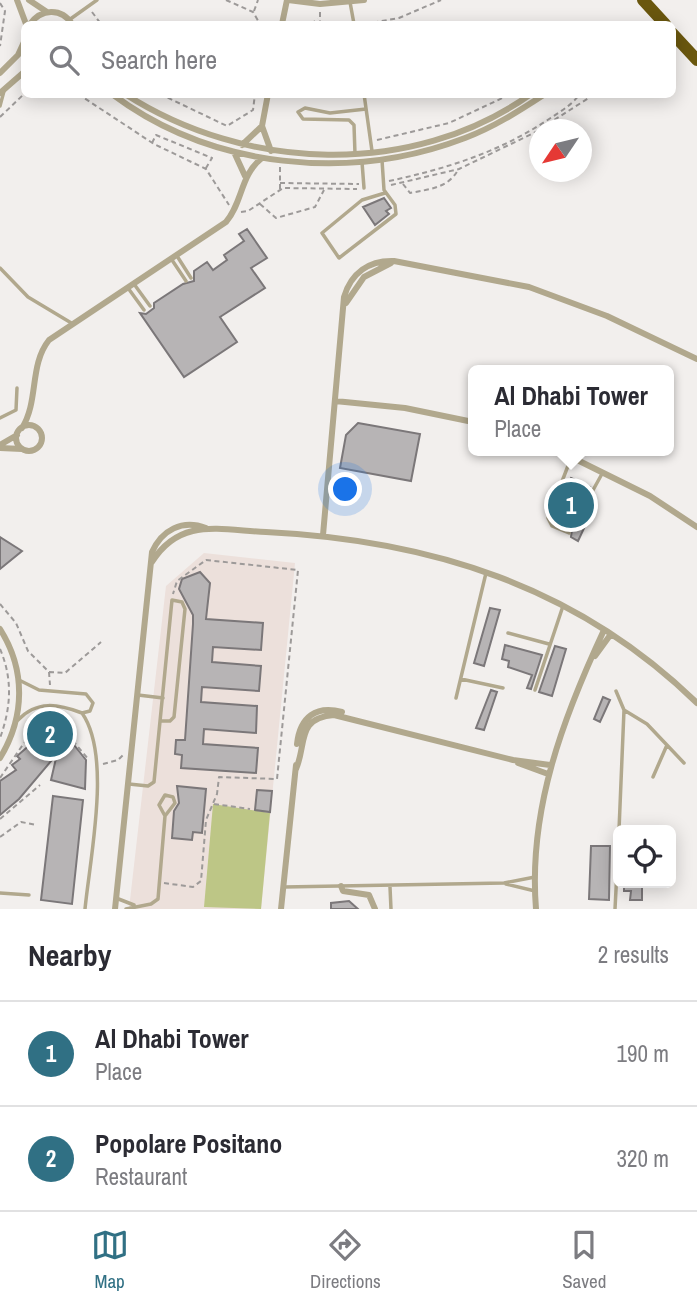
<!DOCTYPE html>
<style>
:root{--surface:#fff;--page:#f7f7f7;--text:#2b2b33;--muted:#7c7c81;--line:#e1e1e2;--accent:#307084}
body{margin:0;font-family:"Archivo Narrow",sans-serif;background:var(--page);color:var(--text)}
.controls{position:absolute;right:21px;bottom:21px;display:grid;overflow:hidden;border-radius:10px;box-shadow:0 4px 18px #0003}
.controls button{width:63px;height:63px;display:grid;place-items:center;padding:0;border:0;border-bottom:2px solid var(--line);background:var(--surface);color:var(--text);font:35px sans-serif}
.compass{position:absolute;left:529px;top:119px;width:63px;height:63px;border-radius:50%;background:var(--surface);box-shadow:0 4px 18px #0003;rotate:235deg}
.you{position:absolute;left:346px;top:490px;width:24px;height:24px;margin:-18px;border:5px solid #fff;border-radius:50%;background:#1a73e8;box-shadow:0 0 0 10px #1a73e833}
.badge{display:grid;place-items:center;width:46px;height:46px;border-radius:50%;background:var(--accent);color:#fff;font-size:23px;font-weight:700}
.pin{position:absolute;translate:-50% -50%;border:4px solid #fff;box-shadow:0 2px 7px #0006}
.popup{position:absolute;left:468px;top:365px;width:206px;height:91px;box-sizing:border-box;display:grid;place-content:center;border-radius:10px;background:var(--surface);filter:drop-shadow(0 2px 5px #0005);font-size:23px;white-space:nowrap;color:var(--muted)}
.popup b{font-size:26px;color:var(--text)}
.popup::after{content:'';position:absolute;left:50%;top:100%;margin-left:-14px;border:14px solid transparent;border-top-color:var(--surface)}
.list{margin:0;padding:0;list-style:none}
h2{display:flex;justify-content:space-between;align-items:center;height:91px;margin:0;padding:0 28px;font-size:30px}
h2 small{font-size:23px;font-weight:400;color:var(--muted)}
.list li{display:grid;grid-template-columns:46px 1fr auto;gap:21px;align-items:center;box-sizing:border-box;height:105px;padding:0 28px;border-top:2px solid var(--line)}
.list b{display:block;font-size:26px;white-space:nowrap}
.list p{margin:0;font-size:23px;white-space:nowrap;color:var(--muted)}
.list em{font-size:23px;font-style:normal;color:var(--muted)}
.icon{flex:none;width:38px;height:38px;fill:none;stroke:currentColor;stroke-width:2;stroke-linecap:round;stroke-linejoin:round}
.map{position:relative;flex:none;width:697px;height:909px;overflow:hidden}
.search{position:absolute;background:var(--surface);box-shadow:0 4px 18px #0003;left:21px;right:21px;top:21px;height:77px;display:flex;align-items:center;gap:18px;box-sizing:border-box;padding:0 24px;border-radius:10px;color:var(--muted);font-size:26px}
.sheet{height:301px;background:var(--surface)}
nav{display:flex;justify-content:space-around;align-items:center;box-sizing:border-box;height:98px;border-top:2px solid var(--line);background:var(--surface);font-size:19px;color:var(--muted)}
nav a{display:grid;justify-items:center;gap:4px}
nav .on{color:var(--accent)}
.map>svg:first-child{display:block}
</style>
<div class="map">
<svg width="697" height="909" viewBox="0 0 697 909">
<rect width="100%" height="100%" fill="#f2efed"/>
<!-- built -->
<path fill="#ece0db" d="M204,553L295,563L261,909H129L166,586Z"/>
<!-- green -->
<path fill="#bdc686" d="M213,804L270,813L261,909L204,907Z"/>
<!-- building -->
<path fill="#b7b4b5" stroke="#7b7779" stroke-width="2" d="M384,198L391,208L386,211L389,214L375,225L363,207Z
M247,229L267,258L251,268L265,288L220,317L237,342L184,377L140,313L146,314L154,308V303L183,284L194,281V271L207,262L213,270L227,260L224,255L244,241L239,234Z
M358,423L420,434L411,481L340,468L346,435Z
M571,478L590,487L577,519L586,524L578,541L571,537L572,530L555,523L553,518Z
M0,537L22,551L0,569Z
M200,572L210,583L206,619L263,623L261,650L213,647L212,662L261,666L259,691L202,687L201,702L257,706L256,733L204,729L203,744L258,748L256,773L181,768L182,755L175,754L176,740H185L193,624V615L179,589L182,579Z
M490,608L500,610L484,666L474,663Z
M505,645L542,655L531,689L527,688L532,675L508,667L509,661L502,659Z
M555,646L566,649L552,696L539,692Z
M491,690L497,692L484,730L476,728Z
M603,697L610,700L600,722L594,719Z
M47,725H56L62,730L86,760L85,789L51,780L57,754L19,799L0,815V781L16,770L12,765L20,759L17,756L39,737Z
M177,786L206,789L202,833L193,832L192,840L172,838L174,811L179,803Z
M257,790L272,791L270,812L255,810Z
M53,796L83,800L72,904L41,900Z
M591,846H610L609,900L589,899Z
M624,883H642V900H630L631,891H624Z
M349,901L358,909H331V903Z"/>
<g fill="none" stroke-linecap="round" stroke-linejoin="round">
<!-- path -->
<path stroke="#9d9a99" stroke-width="2" stroke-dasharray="5 3.5" stroke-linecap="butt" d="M226,0L253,12L260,24
M0,3L5,11L0,46
M254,11L258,0
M92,12L101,24
M320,12V24
M311,24L318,19
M365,24L399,18L441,0
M78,94L154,144L206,169L229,205
M160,94L227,126L253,110L255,94
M0,117L24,94
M540,129L595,94
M377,140L449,123L511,94
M152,143L156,135L212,158L206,168
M389,181C445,169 497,153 546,121C558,113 571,106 580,94
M280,183L359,184
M403,184L410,193C430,189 448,188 458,170
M391,185L459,169L540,130
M280,189V167
M260,204L276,218L315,207L324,190
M241,212L248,211L283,188L357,189
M0,604L16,623L28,651L49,672L65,673L101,642
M0,649C13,679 11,708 0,738
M49,672L50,685
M49,712L48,721L57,722L89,760
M103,764L118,760L125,753
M0,778L24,743L47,721
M214,804L250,809
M0,819L40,785
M0,837L21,822L37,825
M164,883L193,887L201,881L206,820L217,794L219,777L277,779L298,570L206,560L177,581L173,594"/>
<!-- lane -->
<path stroke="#b1a88d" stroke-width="3.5" d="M350,2L354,24
M69,20L97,0
M364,94L372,151
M0,106L4,91
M355,154L354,125L349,120L303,119L298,112L305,108L330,113L366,109
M382,160L384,190L395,205L396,214L339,258L322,233L362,200L385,193
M362,162L364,188
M177,256L191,278
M172,260L186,281
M0,268L28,297L73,324
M134,284L150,306
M128,288L144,310
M0,418L16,410L17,388
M587,501L603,472
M569,533L552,526L548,518L571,458
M508,633L549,644
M461,679L503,688
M19,680L39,690L86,694L93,703L90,711L82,713
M535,690L563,606
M616,691L624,710L619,830
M138,695L163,698
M456,698L486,573
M624,710L647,724L684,763
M18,720C37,700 58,704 82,713C112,756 90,857 85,909
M653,777L667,745
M129,784L148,786L154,782L172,600L182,602L185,609L174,717L170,721H160
M165,795L173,797L175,803L165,816L159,805Z
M506,884L535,891
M284,887L504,883L535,877
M390,887L391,909
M0,893L29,895
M116,898L134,905
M126,909L151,904L158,899L165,816
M615,909L618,851"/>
<!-- street -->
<path stroke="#b1a88d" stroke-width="6" d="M17,0L26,24
M29,0L47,12
M288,0L320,4L364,0
M30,24C41,9 61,7 72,24
M282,24L287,0
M0,73L18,55L24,42
M0,93L24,72
M112,94C212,169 350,182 465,138C494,127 519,111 545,94
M125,94C245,171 411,179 531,94
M268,94L262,126L271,151
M242,145L262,126
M234,152L245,176
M346,303L364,277L391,263
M335,401L405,408L473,422
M16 438a13 13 0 1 1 26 0a13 13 0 1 1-26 0Z
M22,428C39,401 29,365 49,340L226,222C243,202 240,175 262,158
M0,445L17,435
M0,448L22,449
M559,451L650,496L697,527
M323,535L344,297C351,273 369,260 394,261L529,287L607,316L697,359
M152,562C180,517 220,530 266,532C430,540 577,586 697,703
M0,629C26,670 25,717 0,758
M595,656L611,634
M297,744C300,717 316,705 342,712
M518,763L548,774
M296,769C307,744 296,718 334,715L513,760L550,765
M341,886L343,891L369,895L375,909
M115,909L152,552C162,530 182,519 206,528
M281,909L296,765
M536,909C528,810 563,718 604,630"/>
<!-- highway -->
<path stroke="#6a570e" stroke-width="12" d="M643,0L665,24
M672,33L697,60"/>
</g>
</svg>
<div class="controls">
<button><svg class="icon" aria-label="locate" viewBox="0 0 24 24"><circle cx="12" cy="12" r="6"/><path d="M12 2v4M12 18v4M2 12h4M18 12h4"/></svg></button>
</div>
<svg class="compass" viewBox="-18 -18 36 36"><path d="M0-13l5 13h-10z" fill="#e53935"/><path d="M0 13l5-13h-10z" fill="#7c7c81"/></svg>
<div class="you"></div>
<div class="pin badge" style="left:571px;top:505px">1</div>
<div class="popup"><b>Al Dhabi Tower</b>Place</div>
<div class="pin badge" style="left:50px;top:734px">2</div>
<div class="search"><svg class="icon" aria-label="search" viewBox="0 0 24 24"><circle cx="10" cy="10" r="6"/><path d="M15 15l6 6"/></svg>Search here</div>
</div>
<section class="sheet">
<h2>Nearby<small>2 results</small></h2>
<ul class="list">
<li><span class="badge">1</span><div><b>Al Dhabi Tower</b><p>Place</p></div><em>190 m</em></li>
<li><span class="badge">2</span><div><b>Popolare Positano</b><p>Restaurant</p></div><em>320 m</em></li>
</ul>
</section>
<nav>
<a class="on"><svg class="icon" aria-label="map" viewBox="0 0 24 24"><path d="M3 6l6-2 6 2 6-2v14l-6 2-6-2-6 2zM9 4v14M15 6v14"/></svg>Map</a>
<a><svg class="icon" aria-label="directions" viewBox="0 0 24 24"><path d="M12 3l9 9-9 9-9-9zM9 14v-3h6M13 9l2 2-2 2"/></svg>Directions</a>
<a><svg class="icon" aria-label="saved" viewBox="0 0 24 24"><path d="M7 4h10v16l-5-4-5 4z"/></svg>Saved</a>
</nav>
